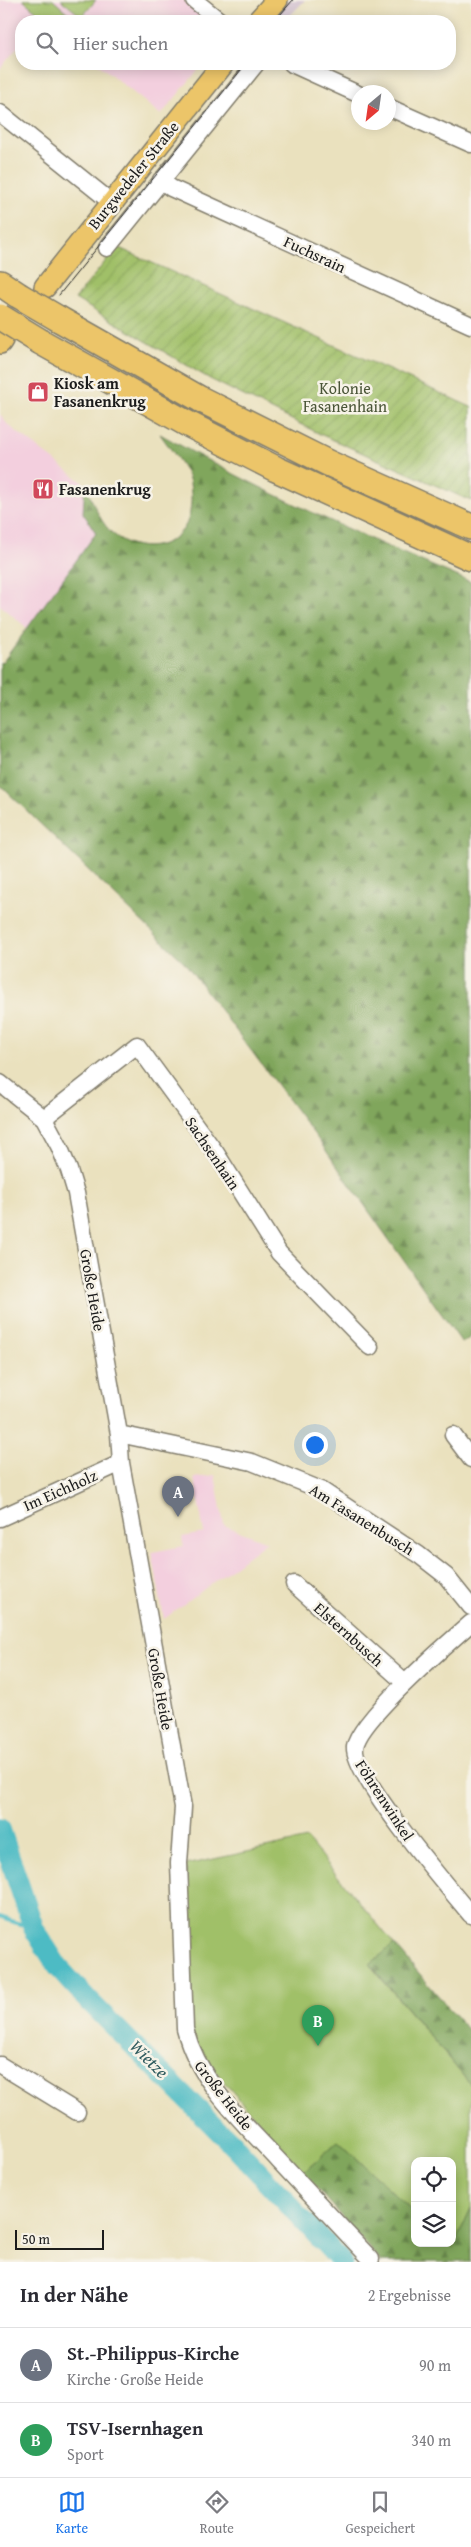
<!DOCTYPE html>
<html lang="de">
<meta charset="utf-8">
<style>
:root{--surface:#fff;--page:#f2f2f3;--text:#2b2b33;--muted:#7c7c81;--line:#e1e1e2;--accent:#1a73e8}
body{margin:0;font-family:"Gentium Book Plus",serif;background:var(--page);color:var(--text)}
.controls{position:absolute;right:15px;bottom:15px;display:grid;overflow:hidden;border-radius:10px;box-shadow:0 2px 12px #0003}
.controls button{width:45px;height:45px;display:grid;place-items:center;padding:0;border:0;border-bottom:1px solid var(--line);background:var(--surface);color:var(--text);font:25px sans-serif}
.compass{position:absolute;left:351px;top:85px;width:45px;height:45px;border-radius:50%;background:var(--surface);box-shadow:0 2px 12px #0003;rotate:209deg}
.scale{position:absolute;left:15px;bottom:12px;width:89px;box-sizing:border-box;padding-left:5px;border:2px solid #1c1c1c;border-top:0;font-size:14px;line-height:18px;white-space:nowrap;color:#1c1c1c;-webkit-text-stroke:4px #f7f3e8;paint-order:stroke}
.you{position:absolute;left:314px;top:1444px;width:18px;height:18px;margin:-12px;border:4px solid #fff;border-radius:50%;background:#1a73e8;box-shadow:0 0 0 8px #1a73e833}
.badge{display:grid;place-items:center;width:32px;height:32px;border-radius:50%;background:var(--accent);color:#fff;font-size:16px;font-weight:700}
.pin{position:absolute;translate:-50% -41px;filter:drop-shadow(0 1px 2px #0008)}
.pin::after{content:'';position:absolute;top:26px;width:18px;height:15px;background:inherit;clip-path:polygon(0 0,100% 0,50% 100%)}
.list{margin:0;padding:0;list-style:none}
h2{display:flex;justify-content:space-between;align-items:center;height:65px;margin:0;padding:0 20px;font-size:21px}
h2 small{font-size:16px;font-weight:400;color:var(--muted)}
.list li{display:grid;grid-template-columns:32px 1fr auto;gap:15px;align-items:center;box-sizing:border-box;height:75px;padding:0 20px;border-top:1px solid var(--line)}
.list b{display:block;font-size:19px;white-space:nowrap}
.list p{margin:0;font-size:16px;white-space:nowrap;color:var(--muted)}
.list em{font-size:16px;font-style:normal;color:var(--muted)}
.icon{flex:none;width:28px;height:28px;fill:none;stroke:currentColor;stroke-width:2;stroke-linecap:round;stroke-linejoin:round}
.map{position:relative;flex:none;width:471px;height:2262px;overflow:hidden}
.search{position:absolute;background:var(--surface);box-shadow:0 2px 12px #0003;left:15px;right:15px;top:15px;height:55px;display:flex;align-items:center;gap:12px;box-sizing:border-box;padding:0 18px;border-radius:20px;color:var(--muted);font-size:19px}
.sheet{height:215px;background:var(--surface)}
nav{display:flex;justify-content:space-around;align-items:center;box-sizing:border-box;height:70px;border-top:1px solid var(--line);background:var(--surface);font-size:14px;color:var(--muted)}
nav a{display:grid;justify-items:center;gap:2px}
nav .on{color:var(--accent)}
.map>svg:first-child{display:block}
</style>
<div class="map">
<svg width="471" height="2262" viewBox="0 0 471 2262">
<defs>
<pattern id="forest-firs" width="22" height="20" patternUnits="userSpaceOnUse" patternTransform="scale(1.25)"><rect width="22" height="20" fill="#80a65c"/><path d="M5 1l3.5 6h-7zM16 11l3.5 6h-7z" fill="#68864b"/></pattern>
<pattern id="garden-furrows" width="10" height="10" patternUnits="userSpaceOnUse" patternTransform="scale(1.25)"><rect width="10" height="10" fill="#a0c068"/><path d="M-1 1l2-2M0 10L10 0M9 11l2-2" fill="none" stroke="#89a45a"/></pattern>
</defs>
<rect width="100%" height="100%" fill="#f7f3e8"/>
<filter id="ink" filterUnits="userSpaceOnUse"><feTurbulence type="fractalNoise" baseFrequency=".02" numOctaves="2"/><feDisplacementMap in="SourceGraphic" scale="10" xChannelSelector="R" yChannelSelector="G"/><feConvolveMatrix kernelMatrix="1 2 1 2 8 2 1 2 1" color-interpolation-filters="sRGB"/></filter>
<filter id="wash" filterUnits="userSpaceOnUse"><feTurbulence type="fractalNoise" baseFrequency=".0096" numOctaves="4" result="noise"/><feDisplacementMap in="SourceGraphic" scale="20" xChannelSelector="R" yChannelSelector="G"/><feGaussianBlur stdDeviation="1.12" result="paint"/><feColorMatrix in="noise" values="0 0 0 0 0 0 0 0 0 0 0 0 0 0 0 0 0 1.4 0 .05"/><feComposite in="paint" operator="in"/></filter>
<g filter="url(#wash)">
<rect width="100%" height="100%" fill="#eae1be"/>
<!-- built -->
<path fill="#f3cfde" d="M0,0H23L34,9L42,0H184L210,21H48L43,17L39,21H21V43L0,69Z
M98,64H203L161,115Z
M0,414L8,425L85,484L83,513L96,533L27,628L0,605Z
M215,1475L224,1525L267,1542L164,1619L152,1552L183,1546L182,1537L204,1533L194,1478Z"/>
<!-- industrial -->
<path fill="#cfbdce" d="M287,0H305L285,21L275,13Z"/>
<!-- green -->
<path fill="#a0c068" stroke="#5e6e42" d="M23,0H53L77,21H48Z
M61,0H96L82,17Z
M307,1839L394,1944L370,1965L471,2085V2208L453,2249L447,2243H452V2161H415V2213L338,2141L303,2173L205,2060L191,2032L186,1865Z"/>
<!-- forest -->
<path fill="url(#forest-firs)" stroke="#4e613c" d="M160,434C260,491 365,538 471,582V1337L462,1343L317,1138L185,963L0,785V662L2,663L96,533L83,513L85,484C92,500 98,518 110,531C131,552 166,553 184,528C192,516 192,497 190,483C188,470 168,446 160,434Z
M394,1944L471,2034V2085L370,1964Z
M338,2141L415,2213V2243H447L453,2248L471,2208V2262H381L303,2173Z"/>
<!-- garden -->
<path fill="url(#garden-furrows)" stroke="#5e6e42" d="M117,247L471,407V501L322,435L210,379L75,299Z"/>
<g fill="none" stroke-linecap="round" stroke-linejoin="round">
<!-- stream -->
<path stroke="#4dbbc4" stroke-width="4" d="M0,1917L34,1929"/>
<!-- river -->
<path stroke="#4dbbc4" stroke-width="21" d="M0,1829L34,1929L58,1967L90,2002L236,2148L342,2262"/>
</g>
</g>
<g filter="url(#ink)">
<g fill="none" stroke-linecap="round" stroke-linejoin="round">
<!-- minor casing -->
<g stroke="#837e6d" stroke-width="19">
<path id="minor" d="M194,0L220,21
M292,64L358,94
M388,107L471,144
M0,113L111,202
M161,180L171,188L471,325
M107,248L256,64
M0,1083L44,1118L59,1146L69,1170L76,1193L119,1434L121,1463L183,1807L179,1863L185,2029C199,2083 243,2122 279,2161C310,2194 340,2227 371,2259
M44,1118L137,1045L216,1153L279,1253L370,1347
M119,1434L252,1462L321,1490L419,1555L446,1576L471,1607
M453,1435L471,1459
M0,1518L121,1463
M294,1584L405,1683
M471,1623C447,1644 359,1720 355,1747C351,1774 450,1890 471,1915
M0,2065L77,2112"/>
</g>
<!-- major casing -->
<g stroke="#837e6d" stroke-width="24">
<path id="major" d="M258,21L277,0
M45,287L223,64
M0,343L2,340"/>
</g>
<!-- highway casing -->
<g stroke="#837e6d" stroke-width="28">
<path id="highway" d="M0,283L18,295
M59,319L200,399L328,463L471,527
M41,342L186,423L276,469L471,558"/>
</g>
<!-- minor -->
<use href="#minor" stroke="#fff" stroke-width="16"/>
<!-- major -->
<use href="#major" stroke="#ecc569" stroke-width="21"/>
<!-- highway -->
<use href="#highway" stroke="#ecc569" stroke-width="25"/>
<!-- tram -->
<path stroke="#1c1c1c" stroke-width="1" d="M275,21L293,0
M59,295L246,64"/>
<!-- highway-bridge casing -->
<g stroke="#837e6d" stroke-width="28" stroke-linecap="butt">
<path id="highway-bridge" d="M18,295L59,319
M0,317L41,342"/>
</g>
<!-- highway-bridge -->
<use href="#highway-bridge" stroke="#ecc569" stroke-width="25"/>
</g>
</g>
<!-- icons -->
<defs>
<g id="shop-square" transform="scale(1.125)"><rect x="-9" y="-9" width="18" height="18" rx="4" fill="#d1495b" stroke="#f7f3e8"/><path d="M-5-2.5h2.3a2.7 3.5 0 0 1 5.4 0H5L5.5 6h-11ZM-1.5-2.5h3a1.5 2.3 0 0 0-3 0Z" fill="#fff"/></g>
<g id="restaurant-square" transform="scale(1.125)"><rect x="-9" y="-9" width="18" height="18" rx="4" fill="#d1495b" stroke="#f7f3e8"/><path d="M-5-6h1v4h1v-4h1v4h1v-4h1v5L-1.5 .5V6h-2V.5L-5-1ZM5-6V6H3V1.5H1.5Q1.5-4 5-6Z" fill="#fff"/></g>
</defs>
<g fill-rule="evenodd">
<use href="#shop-square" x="38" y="392"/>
<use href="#restaurant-square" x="43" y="489"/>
</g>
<g text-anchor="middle" stroke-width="5" stroke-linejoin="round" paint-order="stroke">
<!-- street labels -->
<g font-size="16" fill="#1c1c1c" stroke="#f7f3e8">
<text transform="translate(133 175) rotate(-51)" y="6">Burgwedeler Straße</text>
<text transform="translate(315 254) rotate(25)" y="6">Fuchsrain</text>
<text transform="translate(213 1153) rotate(56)" y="6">Sachsenhain</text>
<text transform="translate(93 1290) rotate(80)" y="6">Große Heide</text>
<text transform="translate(60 1490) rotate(-24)" y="6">Im Eichholz</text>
<text transform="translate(362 1519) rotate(32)" y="6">Am Fasanenbusch</text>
<text transform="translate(349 1634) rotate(42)" y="6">Elsternbusch</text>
<text transform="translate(161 1689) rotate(80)" y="6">Große Heide</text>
<text transform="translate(385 1800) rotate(57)" y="6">Föhrenwinkel</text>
<text transform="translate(224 2095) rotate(52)" y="6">Große Heide</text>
</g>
<!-- poi labels -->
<g font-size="16" font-weight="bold" fill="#1c1c1c" stroke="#f7f3e8" text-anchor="start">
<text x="54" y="389">Kiosk am<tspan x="54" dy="18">Fasanenkrug</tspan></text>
<text x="59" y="495">Fasanenkrug</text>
</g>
<!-- park labels -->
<g font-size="16" fill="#4a5537" stroke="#f7f3e8">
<text x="345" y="394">Kolonie<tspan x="345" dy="18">Fasanenhain</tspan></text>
</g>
<!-- water labels -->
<g font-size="18" font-style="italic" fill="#305c5f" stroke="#f7f3e8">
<text transform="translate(149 2059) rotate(45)" y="6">Wietze</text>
</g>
</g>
</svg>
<div class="controls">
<button><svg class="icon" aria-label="locate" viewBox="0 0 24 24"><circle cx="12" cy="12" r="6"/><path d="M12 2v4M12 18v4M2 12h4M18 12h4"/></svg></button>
<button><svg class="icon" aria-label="layers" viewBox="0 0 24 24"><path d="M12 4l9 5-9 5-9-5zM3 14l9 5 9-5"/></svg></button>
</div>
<svg class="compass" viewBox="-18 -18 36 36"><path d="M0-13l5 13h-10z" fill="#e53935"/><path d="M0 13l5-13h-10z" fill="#7c7c81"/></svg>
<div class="scale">50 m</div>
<div class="you"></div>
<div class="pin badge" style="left:178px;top:1517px;background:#6b7280">A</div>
<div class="pin badge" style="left:318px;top:2046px;background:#2e9e5b">B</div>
<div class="search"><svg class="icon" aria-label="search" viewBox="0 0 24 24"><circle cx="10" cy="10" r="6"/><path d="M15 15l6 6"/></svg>Hier suchen</div>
</div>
<section class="sheet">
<h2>In der Nähe<small>2 Ergebnisse</small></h2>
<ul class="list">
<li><span class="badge" style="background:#6b7280">A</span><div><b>St.-Philippus-Kirche</b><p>Kirche · Große Heide</p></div><em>90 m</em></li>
<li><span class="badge" style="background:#2e9e5b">B</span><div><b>TSV-Isernhagen</b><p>Sport</p></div><em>340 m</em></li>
</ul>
</section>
<nav>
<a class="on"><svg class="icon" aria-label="map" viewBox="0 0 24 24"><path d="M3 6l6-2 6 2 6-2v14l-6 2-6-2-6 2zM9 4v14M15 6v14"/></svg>Karte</a>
<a><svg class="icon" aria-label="directions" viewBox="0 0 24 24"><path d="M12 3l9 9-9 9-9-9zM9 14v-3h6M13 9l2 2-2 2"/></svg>Route</a>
<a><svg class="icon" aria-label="saved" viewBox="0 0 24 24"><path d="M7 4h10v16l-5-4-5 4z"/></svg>Gespeichert</a>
</nav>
